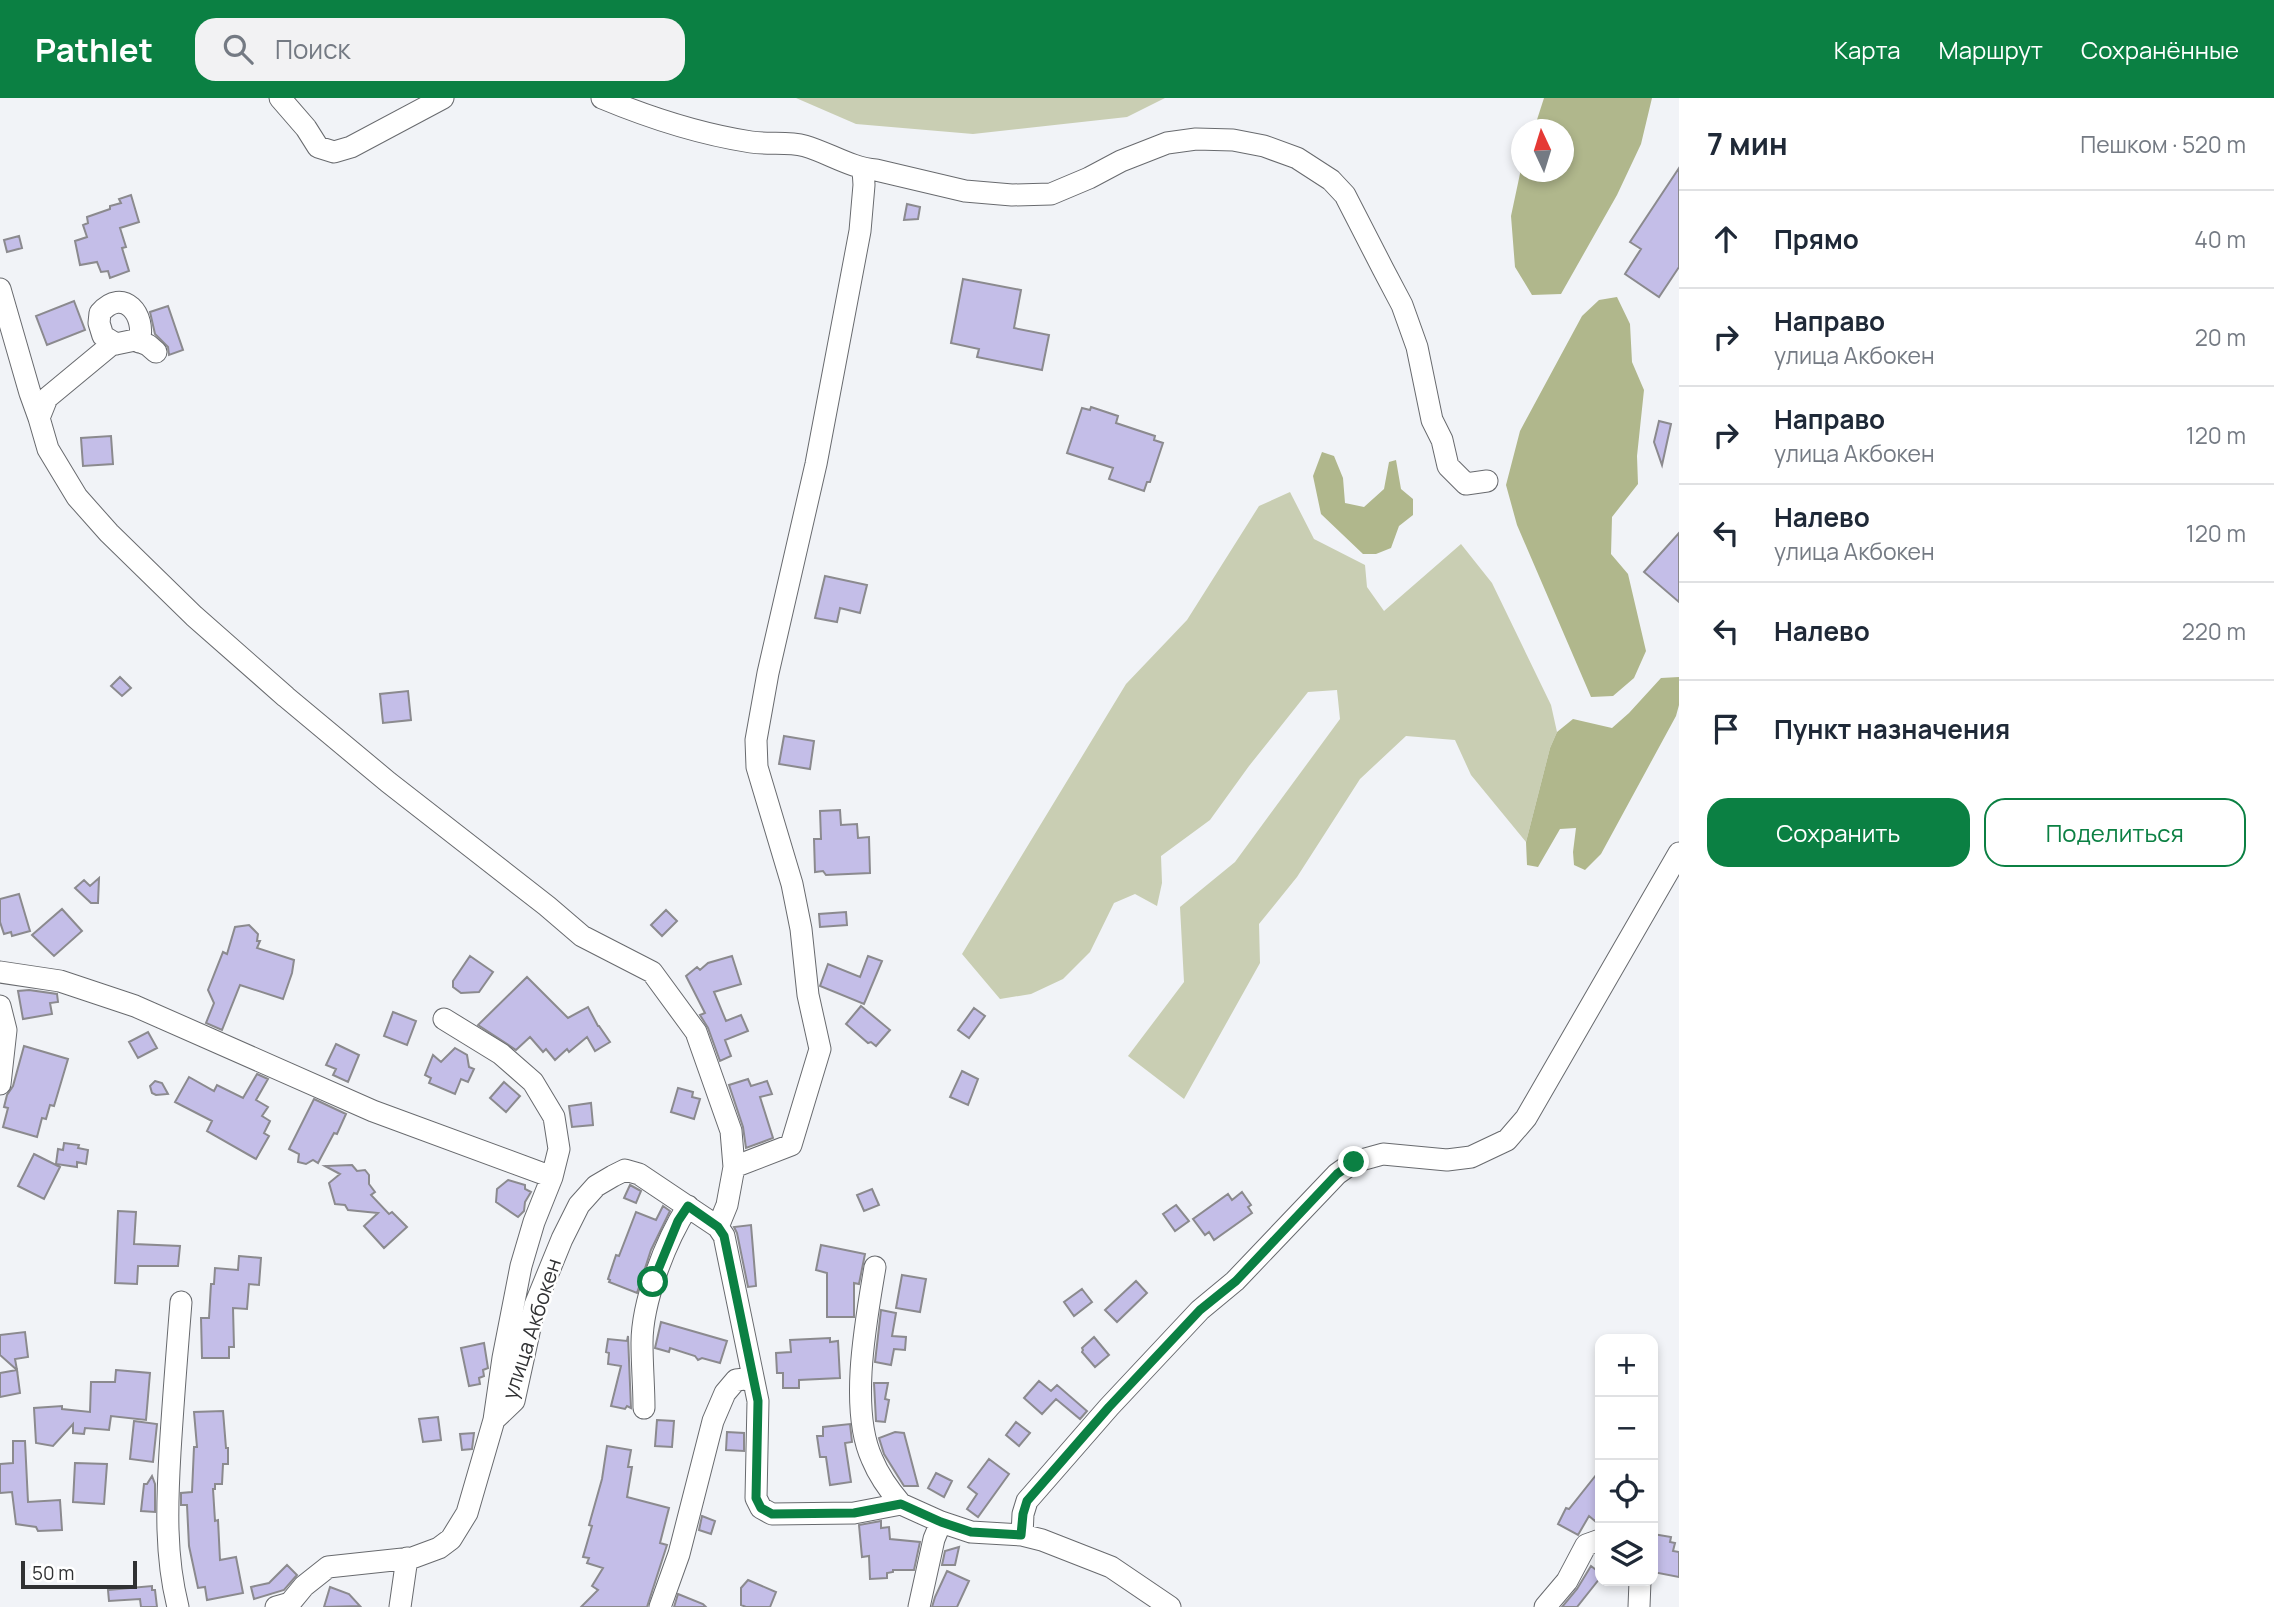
<!DOCTYPE html>
<html lang="ru">
<meta charset="utf-8">
<style>
:root{--surface:#fff;--page:#f2f2f3;--text:#1f2937;--muted:#747a83;--line:#e0e1e3;--accent:#0b8043}
body{margin:0;font-family:Manrope,sans-serif;background:var(--page);color:var(--text)}
.controls{position:absolute;right:21px;bottom:21px;display:grid;overflow:hidden;border-radius:14px;box-shadow:0 4px 10px #0003}
.controls button{width:63px;height:63px;display:grid;place-items:center;padding:0;border:0;border-bottom:2px solid var(--line);background:var(--surface);color:var(--text);font:35px sans-serif}
.compass{position:absolute;left:1511px;top:21px;width:63px;height:63px;border-radius:50%;background:var(--surface);box-shadow:0 4px 10px #0003;rotate:356deg}
.scale{position:absolute;left:21px;bottom:18px;width:116px;box-sizing:border-box;padding-left:7px;border:4px solid #303133;border-top:0;font-size:19px;line-height:24px;white-space:nowrap;color:#303133;-webkit-text-stroke:5px #fff;paint-order:stroke}
.stop{position:absolute;width:21px;height:21px;margin:-16px;border:5px solid #0b8043;border-radius:50%;background:#fff}
.stop.end{background:#0b8043;border-color:#fff;box-shadow:0 2px 7px #0008}
.list{margin:0;padding:0;list-style:none}
h2{display:flex;justify-content:space-between;align-items:center;height:91px;margin:0;padding:0 28px;font-size:30px}
h2 small{font-size:23px;font-weight:400;color:var(--muted)}
.list li{display:grid;grid-template-columns:46px 1fr auto;gap:21px;align-items:center;box-sizing:border-box;height:98px;padding:0 28px;border-top:2px solid var(--line)}
.list b{display:block;font-size:26px;white-space:nowrap}
.list p{margin:0;font-size:23px;white-space:nowrap;color:var(--muted)}
.list em{font-size:23px;font-style:normal;color:var(--muted)}
.actions{display:flex;gap:14px;padding:21px 28px}
.actions a{flex:1;padding:16px 0;border:2px solid var(--accent);border-radius:21px;text-align:center;font-size:24px;color:var(--accent)}
.actions .main{background:var(--accent);color:#fff}
.icon{flex:none;width:38px;height:38px;fill:none;stroke:currentColor;stroke-width:2;stroke-linecap:round;stroke-linejoin:round}
.map{position:relative;flex:none;width:1679px;height:1509px;overflow:hidden}
header{display:flex;align-items:center;gap:42px;box-sizing:border-box;height:98px;padding:0 35px;background:var(--accent);color:#fff}
header strong{font-size:33px}
nav{display:flex;gap:38px;margin-inline-start:auto;font-size:24px}
.search{width:490px;height:63px;background:var(--page);display:flex;align-items:center;gap:18px;box-sizing:border-box;padding:0 24px;border-radius:21px;color:var(--muted);font-size:26px}
main{display:flex}
aside{flex:1;background:var(--surface)}
.map>svg:first-child{display:block}
</style>
<header>
<strong>Pathlet</strong>
<div class="search"><svg class="icon" aria-label="search" viewBox="0 0 24 24"><circle cx="10" cy="10" r="6"/><path d="M15 15l6 6"/></svg>Поиск</div>
<nav><a>Карта</a><a>Маршрут</a><a>Сохранённые</a></nav>
</header>
<main>
<div class="map">
<svg width="1679" height="1509" viewBox="0 0 1679 1509">
<rect width="100%" height="100%" fill="#f1f3f7"/>
<!-- green -->
<path fill="#c9ceb3" d="M796,0H1165L1127,19L973,36L856,26Z
M1290,394L1314,441L1365,467L1367,489L1384,513L1461,446L1492,485L1551,607L1557,634L1550,650L1526,744L1471,677L1455,642L1406,638L1360,681L1297,779L1259,826L1260,865L1184,1001L1128,958L1184,884L1180,809L1235,764L1340,621L1337,592L1308,594L1249,668L1210,722L1161,758L1162,785L1157,808L1135,796L1114,805L1090,854L1063,881L1031,896L1000,901L962,856L1126,586L1187,522L1259,408Z"/>
<!-- forest -->
<path fill="#b0b78c" d="M1544,0H1652L1641,46L1617,97L1561,196L1532,197L1515,169L1511,118L1521,71V74H1563V32L1534,31Z
M1617,199L1630,226L1632,264L1644,292L1637,358L1638,386L1612,419L1611,456L1628,476L1646,553L1634,580L1613,598L1591,599L1517,427L1506,387L1520,333L1582,218L1599,202Z
M1322,354L1334,358L1343,380L1345,405L1364,409L1384,391L1389,364L1396,362L1401,391L1413,401V417L1399,428L1391,450L1376,456H1363L1321,416L1313,378Z
M1679,579V607L1676,618L1601,756L1585,772L1574,767L1573,754L1576,730L1560,731L1538,769L1527,767L1526,744L1550,650L1557,634L1573,621L1612,630L1629,615L1661,580Z"/>
<!-- building -->
<path fill="#c4bee8" stroke="#8b8a8e" stroke-width="2" d="M1679,70V169L1659,199L1625,176L1641,151L1630,144Z
M131,97L139,124L120,130L126,149L122,150L129,173L110,180L108,173L101,174L97,164L80,167L75,143L87,139L83,127L88,125L87,119L110,111V108L121,105L119,101Z
M907,106L920,109L918,121L904,122Z
M19,138L22,150L7,154L4,142Z
M963,181L1021,192L1014,230L1049,237L1042,272L977,259L979,251L951,245Z
M74,203L85,232L47,247L36,218Z
M168,208L183,252L169,257L168,249L155,236L150,214Z
M1091,309L1118,318L1116,325L1155,338L1154,342L1163,345L1150,384H1147L1144,393L1109,381L1113,370L1067,355L1082,310L1090,312Z
M1659,323L1671,326L1662,367L1654,344Z
M111,338L113,366L83,368L81,340Z
M1679,435V504L1644,474Z
M825,478L867,487L860,515L840,510L837,524L815,520Z
M120,579L131,590L122,598L111,588Z
M408,593L411,622L383,625L380,596Z
M784,638L814,643L810,671L779,666Z
M840,712L841,727L857,726L858,740L869,739L870,775L826,777L823,773L815,774L814,741H821L820,713Z
M99,780L98,805H91L75,790L84,782L90,788Z
M19,796L30,833L12,838L11,834L4,836L0,824V801Z
M62,811L82,833L54,858L32,837Z
M666,812L677,823L662,838L651,827Z
M846,814L847,827L820,829L819,816Z
M249,827L258,836L257,843H260L257,850L294,862L292,875L283,901L240,887L222,932L206,925L214,905L208,892L223,854L227,856L235,829Z
M470,858L493,874L479,894L461,895L453,889V883Z
M732,858L741,886L714,894L726,923L741,917L748,933L725,942L731,958L720,963L708,930L700,917L705,915L686,878L697,869L700,872L708,865Z
M868,858L882,863L864,906L820,888L828,866L860,879Z
M527,879L568,920L588,909L598,928H599L610,944L595,953L587,939L569,954L567,951L555,962L546,951L543,954L530,939L516,952L478,927Z
M29,892L57,896L58,904L50,905L52,916L23,921L18,893Z
M861,908L890,932L876,948L871,944L868,945L846,926Z
M974,910L985,918L969,940L958,932Z
M393,914L416,923L407,947L384,938Z
M148,934L157,950L138,960L129,944Z
M336,946L359,957L348,984L333,977L336,971L326,967Z
M24,948L68,961L54,1008L50,1007L46,1021L42,1020L37,1039L3,1029L8,1010L4,1009L7,997L13,988Z
M455,950L467,957L469,969L474,971L468,984L461,981L455,996L429,985L431,980L425,977L433,957L441,964Z
M962,973L978,981L968,1007L950,999Z
M257,976L268,981L256,1002L268,1009L262,1018L270,1023L264,1035L269,1038L256,1061L207,1033L212,1023L175,1004L189,979L214,993L217,987L243,1000Z
M748,981L751,988L767,983L772,996L760,999L773,1040L746,1050L743,1029L729,987Z
M155,983L162,985L168,996L156,997L152,995L150,988Z
M504,984L520,998L506,1014L490,1000Z
M678,990L693,994L692,999L700,1001L694,1021L671,1014Z
M314,1001L346,1016L337,1036L334,1035L318,1065L313,1062L306,1066L298,1064L299,1056L289,1051Z
M591,1005L593,1027L572,1029L569,1008Z
M64,1045L79,1047L78,1050L88,1052L86,1066L77,1064V1069L56,1066L58,1051L63,1052Z
M34,1056L60,1069L44,1101L18,1088Z
M352,1067L357,1073L365,1072L369,1077V1086L375,1094L371,1097L389,1116L392,1114L407,1129L384,1150L364,1128L378,1115L348,1112L345,1107L335,1106L329,1085L340,1076L325,1068Z
M508,1082L525,1087V1091L531,1094L525,1104L524,1113L518,1119L496,1104L497,1091Z
M630,1087L641,1093L636,1105L624,1100Z
M872,1091L879,1107L864,1113L857,1097Z
M1242,1094L1251,1107L1248,1109L1252,1115L1214,1142L1209,1134L1205,1137L1193,1121L1228,1096L1232,1102Z
M1176,1107L1189,1123L1175,1133L1163,1116Z
M663,1108L670,1113L651,1152L637,1195L609,1184L610,1182L608,1181L616,1157L619,1158L636,1114L656,1122Z
M118,1113L136,1114L134,1146L180,1148L178,1168H138L137,1186L115,1185Z
M751,1127L756,1188L748,1189L737,1135L734,1129Z
M821,1147L865,1156L859,1186L854,1185V1219H827V1175L816,1172Z
M239,1158L261,1160L259,1187L249,1186L247,1211L233,1210L234,1249H229V1260H202L201,1220H209L211,1186H214L215,1170L238,1172Z
M902,1177L926,1181L920,1214L896,1210Z
M1136,1183L1147,1195L1117,1224L1105,1212Z
M1082,1191L1092,1204L1074,1218L1064,1204Z
M881,1212L896,1215L892,1238L906,1239L905,1252L894,1251L891,1267L875,1264Z
M661,1224L727,1243L720,1265L702,1260L698,1262L695,1258L670,1250L669,1254L655,1250Z
M25,1234L28,1259L15,1261L17,1272L0,1257V1237Z
M628,1238L631,1310L627,1308L625,1311L611,1308L621,1268L608,1266L609,1255L606,1254L608,1241L627,1243Z
M1094,1239L1109,1257L1095,1269L1082,1254L1083,1252L1082,1250Z
M830,1240V1244L838,1243L840,1280L799,1282V1290H783V1275H777L776,1255L791,1254L790,1242Z
M484,1245L488,1270L483,1272L484,1278L479,1280L480,1286L469,1288L461,1250Z
M17,1272L20,1295L0,1299V1275Z
M116,1272L150,1275L146,1322L111,1318L109,1332L85,1330L84,1336L73,1335V1326L53,1348L36,1345L34,1310L62,1308V1311L90,1314L91,1284H115Z
M1039,1283L1051,1293L1057,1287L1087,1313L1080,1321L1056,1301L1042,1316L1024,1300Z
M874,1285H888L885,1301L889,1302L885,1324L876,1323Z
M223,1313L226,1350H228V1366H223L222,1386H215V1391H213L215,1423L218,1422L220,1462L236,1459L243,1495L207,1502L205,1489L198,1490L189,1448L187,1407H181V1395L192,1394L194,1349H197L194,1314Z
M438,1319L441,1342L423,1344L419,1321Z
M657,1322L674,1323L672,1349L655,1348Z
M134,1323L157,1326L153,1364L130,1361Z
M1016,1324L1030,1335L1019,1348L1006,1337Z
M850,1326L852,1344L845,1345L851,1384L830,1387L826,1359H820L817,1338H823V1329Z
M727,1334L744,1335V1353L726,1352Z
M895,1334L904,1335L918,1388H904L884,1356L879,1340Z
M474,1335L472,1351L462,1352L460,1336Z
M13,1343H25L28,1404L60,1402L62,1432L38,1433L36,1429L16,1426L12,1394L0,1395V1366L13,1365Z
M607,1348L631,1352L628,1369H632L627,1399L669,1410L660,1445L667,1447L647,1509H581L598,1492L592,1488L603,1470L587,1465L589,1460L583,1459L592,1428L589,1427L602,1381Z
M989,1361L1009,1376L978,1419L967,1411L977,1396L968,1389Z
M75,1365L107,1366L104,1406L73,1404Z
M1600,1372V1417L1595,1423L1589,1418L1578,1437L1558,1426L1566,1410L1569,1411Z
M936,1375L952,1383L944,1399L928,1390Z
M152,1378L155,1386V1414L141,1413L144,1386H147Z
M702,1418L715,1423L711,1436L699,1432Z
M881,1423V1430L889,1429L890,1441L920,1444L914,1472H893V1474L887,1475V1480L870,1481L869,1458L862,1459L859,1427Z
M1653,1436L1671,1439L1670,1444L1675,1445L1673,1453L1679,1454V1479L1653,1474Z
M959,1449L955,1467H942L945,1453Z
M287,1467L297,1477L284,1492L254,1501L251,1489L269,1485Z
M1591,1468L1600,1475V1480L1577,1509H1562L1577,1491Z
M947,1473L969,1483L957,1509H932L935,1499Z
M748,1482L776,1494L770,1509H746L741,1507V1490Z
M152,1488V1492H155L157,1509H141L140,1501L109,1503L108,1492Z
M330,1489L349,1496L360,1508L324,1509Z
M678,1496L703,1506L706,1509H674Z"/>
<g fill="none" stroke-linecap="round" stroke-linejoin="round">
<!-- minor casing -->
<g stroke="#686a6e" stroke-width="23">
<path id="minor" d="M280,0L306,30L318,49L334,54L351,49L443,0
M602,0C650,20 699,36 751,44C769,47 787,43 805,48C829,55 851,70 876,72L965,93L1012,97L1051,96L1089,80L1121,63L1167,45L1196,41L1233,42L1264,48L1297,60L1331,82L1345,97L1383,171L1402,207L1417,249L1432,322L1442,342L1448,368L1466,386L1487,383
M0,191L30,295L39,320
M116,246L103,238L99,225L100,215C123,188 147,217 139,244
M156,254L148,247L135,242L111,247L47,300L39,320L48,351L77,399L109,435L194,518L286,599L388,684L547,808L582,838L652,874L696,934L731,1033L734,1069L727,1107L718,1129
M0,874L60,883L135,908L373,1013L552,1079
M0,908L6,932L0,986
M734,1069L791,1047L820,951L808,897L801,831L792,786L757,669L756,642L768,575L816,366L860,133L864,87L863,71
M875,1169C866,1223 849,1311 872,1361C879,1378 889,1392 901,1406
M644,1310C644,1289 642,1267 642,1245C642,1204 665,1144 688,1108
M494,1322L514,1303L535,1207L562,1141L579,1107L596,1088L613,1078L625,1072L639,1076L718,1129L724,1138L758,1303L756,1400L761,1410L772,1416L854,1415L901,1406L941,1424L971,1434L1022,1437L1042,1442L1111,1469L1170,1509
M1022,1437L1023,1416L1027,1403L1109,1309L1200,1212L1235,1183L1337,1076L1354,1064L1383,1056L1447,1062L1471,1059L1507,1042L1526,1020L1679,755
M178,1509C165,1458 167,1406 170,1354C173,1304 177,1254 181,1204
M276,1509L290,1505L304,1488L328,1469L412,1460L439,1450L451,1441L467,1415L494,1322L503,1260L521,1168L534,1124L552,1079L559,1051L554,1019L533,984L501,956L444,921
M400,1509L407,1460
M660,1509L679,1456L713,1323L725,1295L736,1282L745,1281L753,1284
M919,1509L934,1441L941,1424
M1545,1509L1567,1483L1586,1447L1600,1442
M1639,1509L1640,1483"/>
</g>
<!-- minor -->
<use href="#minor" stroke="#fff" stroke-width="21"/>
</g>
<g fill="none" stroke-linecap="round" stroke-linejoin="round">
<!-- route -->
<path stroke="#0b8043" stroke-width="9" d="M653,1184L678,1123L688,1108L718,1129L724,1138L758,1303L756,1400L761,1410L772,1416L854,1415L901,1406L941,1424L971,1434L1021,1437L1023,1416L1027,1403L1109,1309L1200,1212L1236,1183L1337,1076L1354,1064"/>
</g>
<g text-anchor="middle" stroke-width="5" stroke-linejoin="round" paint-order="stroke">
<!-- street labels -->
<g font-size="21" fill="#303133" stroke="#fff">
<text transform="translate(532 1231) rotate(-72)" y="7">улица Акбокен</text>
</g>
</g>
</svg>
<div class="controls">
<button>+</button>
<button>−</button>
<button><svg class="icon" aria-label="locate" viewBox="0 0 24 24"><circle cx="12" cy="12" r="6"/><path d="M12 2v4M12 18v4M2 12h4M18 12h4"/></svg></button>
<button><svg class="icon" aria-label="layers" viewBox="0 0 24 24"><path d="M12 4l9 5-9 5-9-5zM3 14l9 5 9-5"/></svg></button>
</div>
<svg class="compass" viewBox="-18 -18 36 36"><path d="M0-13l5 13h-10z" fill="#e53935"/><path d="M0 13l5-13h-10z" fill="#747a83"/></svg>
<div class="scale">50 m</div>
<div class="stop" style="left:653px;top:1184px"></div>
<div class="stop end" style="left:1354px;top:1064px"></div>
</div>
<aside>
<h2>7 мин<small>Пешком · 520 m</small></h2>
<ul class="list">
<li><svg class="icon" aria-label="ahead" viewBox="0 0 24 24"><path d="M12 20V5M6 11l6-6 6 6"/></svg><div><b>Прямо</b></div><em>40 m</em></li>
<li><svg class="icon" aria-label="right" viewBox="0 0 24 24"><path d="M7 20v-9h11M14 6l5 5-5 5"/></svg><div><b>Направо</b><p>улица Акбокен</p></div><em>20 m</em></li>
<li><svg class="icon" aria-label="right" viewBox="0 0 24 24"><path d="M7 20v-9h11M14 6l5 5-5 5"/></svg><div><b>Направо</b><p>улица Акбокен</p></div><em>120 m</em></li>
<li><svg class="icon" aria-label="left" viewBox="0 0 24 24"><path d="M17 20v-9H6M10 6l-5 5 5 5"/></svg><div><b>Налево</b><p>улица Акбокен</p></div><em>120 m</em></li>
<li><svg class="icon" aria-label="left" viewBox="0 0 24 24"><path d="M17 20v-9H6M10 6l-5 5 5 5"/></svg><div><b>Налево</b></div><em>220 m</em></li>
<li><svg class="icon" aria-label="arrive" viewBox="0 0 24 24"><path d="M6 21V4h12l-3 4 3 4H6"/></svg><div><b>Пункт назначения</b></div></li>
</ul>
<div class="actions"><a class="main">Сохранить</a><a>Поделиться</a></div>
</aside>
</main>
